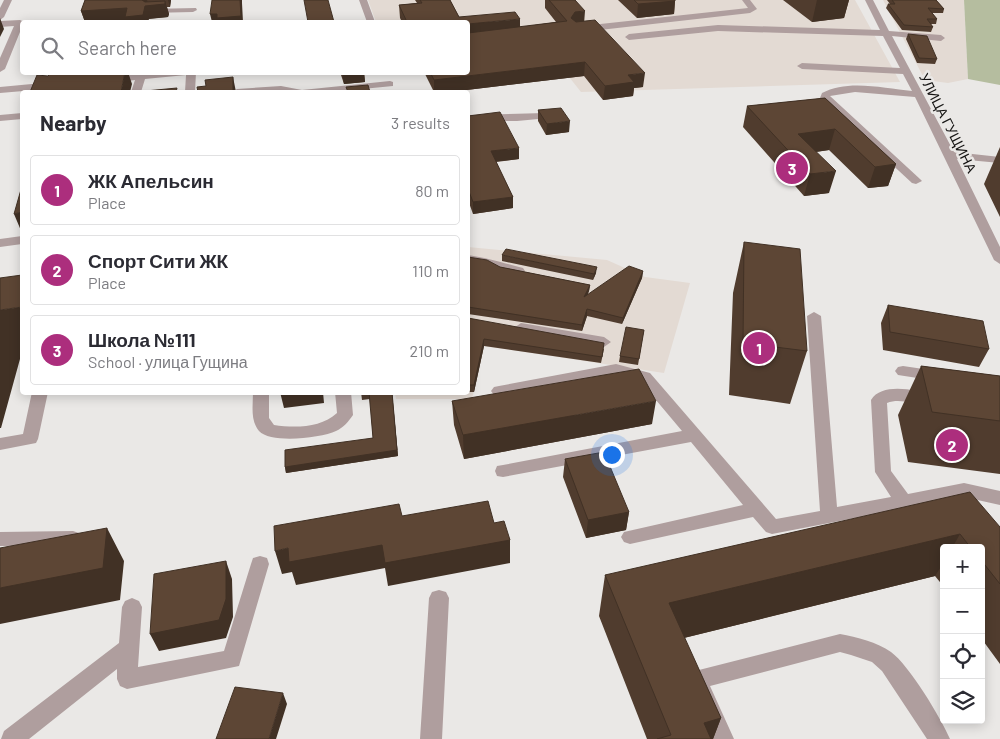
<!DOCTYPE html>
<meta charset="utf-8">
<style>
:root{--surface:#fff;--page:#f2f2f3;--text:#2b2b33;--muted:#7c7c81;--line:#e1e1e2;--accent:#ac2e7d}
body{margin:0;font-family:Barlow,sans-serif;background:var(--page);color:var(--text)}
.controls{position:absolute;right:15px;bottom:15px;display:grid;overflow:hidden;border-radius:5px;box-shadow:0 2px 12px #0003}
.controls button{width:45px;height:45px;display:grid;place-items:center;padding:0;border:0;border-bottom:1px solid var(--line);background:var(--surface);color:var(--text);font:25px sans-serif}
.you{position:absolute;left:611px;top:454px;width:18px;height:18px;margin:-12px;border:4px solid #fff;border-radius:50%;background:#1a73e8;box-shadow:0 0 0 8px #1a73e833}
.badge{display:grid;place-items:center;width:32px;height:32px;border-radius:50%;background:var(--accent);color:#fff;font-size:16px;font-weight:700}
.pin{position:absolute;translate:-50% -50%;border:2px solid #fff;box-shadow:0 1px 5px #0006}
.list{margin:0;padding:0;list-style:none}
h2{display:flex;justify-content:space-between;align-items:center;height:65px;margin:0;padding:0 20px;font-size:21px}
h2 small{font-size:16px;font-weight:400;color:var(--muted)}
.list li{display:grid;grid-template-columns:32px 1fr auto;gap:15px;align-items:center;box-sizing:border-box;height:70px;margin:0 10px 10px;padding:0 10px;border:1px solid var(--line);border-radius:5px}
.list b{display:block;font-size:19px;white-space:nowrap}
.list p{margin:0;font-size:16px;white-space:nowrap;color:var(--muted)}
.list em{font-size:16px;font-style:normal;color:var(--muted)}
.icon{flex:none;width:28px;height:28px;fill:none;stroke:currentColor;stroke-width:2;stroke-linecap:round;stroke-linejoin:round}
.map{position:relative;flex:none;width:1000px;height:739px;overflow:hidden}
.search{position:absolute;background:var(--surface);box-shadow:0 2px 12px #0003;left:20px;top:20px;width:450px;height:55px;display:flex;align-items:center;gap:12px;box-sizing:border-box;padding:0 18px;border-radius:5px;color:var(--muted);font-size:19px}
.panel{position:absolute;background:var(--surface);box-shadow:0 2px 12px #0003;left:20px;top:90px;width:450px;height:305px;border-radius:5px}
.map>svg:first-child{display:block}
</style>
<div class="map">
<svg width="1000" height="739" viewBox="0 0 1000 739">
<rect width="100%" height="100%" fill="#eae8e6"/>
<!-- built -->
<path fill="#e3dad3" d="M368,0H855L900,82L581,92L530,28L468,22H376Z
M883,0H964L968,79L948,83L925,80Z
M468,247L607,260L645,277L690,283L664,373L484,346L472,399H396L395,393L468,392Z"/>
<!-- forest -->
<path fill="#b5bd9f" d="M964,0H1000V85L968,79Z"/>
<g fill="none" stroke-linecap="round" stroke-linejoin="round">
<!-- minor -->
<path fill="#af9e9e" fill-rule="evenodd" d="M4,0H12L4,17L0,20V8Z
M359,0H367L375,22H367Z
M742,0H750L757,9L750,13L582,32L578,29L582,26L748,8Z
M865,0H873L889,31L941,35L945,38L941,41L892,36L954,152L1000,157V163L957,159L1000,247V264L994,260L915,97L855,92L830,96L920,179L922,181L916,184L912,183L820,98L822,93C847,79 884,88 912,91L903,74L802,69L797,66L802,63L900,68L883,36L718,31L629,40L625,37L629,34L718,25L880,30Z
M196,8L197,10L193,12L149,13L145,11L149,9Z
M0,21L20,20L24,22L5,69L0,72V58L14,26L0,27Z
M156,72H196L195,92H185L186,75L145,79L141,92H131L135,80L112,83L107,80L112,77Z
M390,81L393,82V86L331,92H232L237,89L281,86L302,90Z
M53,82L58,85L55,92H45L47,89L0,93V87Z
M22,113V119L0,121V115Z
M545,113L549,114V118L517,121H468V115Z
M22,236V244L0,247V239Z
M468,255C488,258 503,263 523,268L525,271L518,275L495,271L488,265L468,263Z
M814,312L821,316L837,507L891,497L875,472L871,400C882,382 916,390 932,395L935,399L932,403C917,407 902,397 887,403L891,471L908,494L964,483L1000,491V505L964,497L772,534L766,532L753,517L630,544L624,542L621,537L624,532L743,505L691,442L503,477L497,476L495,471L497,466L503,465L682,431L640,381L616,374L499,396L494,395L491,391L494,387L499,386L616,364L650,373L776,519L820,511L807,316Z
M521,323L604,337L611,342L604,347L516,331L514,328Z
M903,366L937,371L942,372L945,376L942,380L937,381L898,375L895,371L898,367Z
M32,392H48L38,439L36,443L0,450V438L23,434Z
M253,392H269V418L274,425C295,428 321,428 337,413L335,392H351L353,415C349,421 343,428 336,431C321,438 271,444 259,431C250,420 253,405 253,392Z
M73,531L79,533L82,538L79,543L73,545L0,546V532Z
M260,556L267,558L269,564L239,666L127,689L120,686L117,679V669L29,739H1L4,731L119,643L122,607L125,601L132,598L139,601L142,607L138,667L224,651L251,564L253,558Z
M439,590L446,592L449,598L442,739H420L429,598L432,592Z
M840,634C857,637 877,642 891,652C909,665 941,718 950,739H927L882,671L872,662L851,655L840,652L710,686L734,739H712L690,689L689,682L695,671Z"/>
</g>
<!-- wall -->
<path fill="#503c2e" d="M85,0H171L170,7H167L169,14L168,17L110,22H85L81,11Z
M415,0H450L459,17L520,27L556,22L545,8V0H575L584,21L643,87L634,88L633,96L603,100L584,76L450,92H434L424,72H468V22H402L400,18L399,5L417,3Z
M618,0H675V1L674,14L637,18Z
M783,0H849L844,18L812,22Z
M887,0H936L944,9L943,13H932L937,19L936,24H930L933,27L931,32L902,30L886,8L888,4H890Z
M908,34L937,59L935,64L917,63L906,39Z
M340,72H364L365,82L344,84Z
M825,98L896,164L888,186L868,188L829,150L816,152L829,193L804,196L743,127L747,106Z
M538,110L569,132L546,135L538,121Z
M468,116L519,159L496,162L513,197V208L473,214L468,200Z
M1000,147V217L984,184Z
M744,242L807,351L790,404L729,395L733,293Z
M502,255L596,273L593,280L502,261Z
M468,257L500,267L590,285L589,291L587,295L643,271L642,278L622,324L587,316L582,331L468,314Z
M888,305L989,349L979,367L883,350L881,323Z
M468,318L604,349L601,363L484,346L474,392H468Z
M644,330L638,365L619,362L620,356Z
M921,366L1000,376V474L908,462L898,415Z
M361,392H392L398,456L286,473L285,467L373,438L370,399L362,400Z
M452,401L652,424L464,459L454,425Z
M565,459L629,512L626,530L586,538L563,477Z
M1000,527V664L981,638V548H944V587L935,576L684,638L721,718L713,739H647L599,616L605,575Z"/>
<!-- shaded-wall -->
<path fill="#413125" d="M140,0H147L149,6L165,1L169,14L168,17L149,19L148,22H127L126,21L110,22H85L81,11L127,8Z
M168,0H171L170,7Z
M240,0H242V3L243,22H212L210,14H217Z
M817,0H849L844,18L812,22Z
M675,1L674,14L637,18L638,4Z
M585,11L584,24L574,26L571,18L575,12Z
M0,18L4,29L0,37Z
M520,19V32L468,39V24Z
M585,62L584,76L450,92H434V80Z
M125,72H128L132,84L130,92H121Z
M342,72H364L365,82L344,84Z
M645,73L643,87L634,88L633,96L603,100L605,86L628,75Z
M233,77L236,92H233Z
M570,121L569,132L546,135L547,124Z
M835,129L829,150L793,155L798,134Z
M519,148V159L491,162V151Z
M896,164L888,186L868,188L875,167Z
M836,171L829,193L804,196L810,174Z
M513,197V208L473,214V202Z
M22,212V233L14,214Z
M597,267L596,273L593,280L594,274Z
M643,271L642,278L622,324L623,318Z
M590,285L589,291L584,304V297Z
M22,307V359H20L1,428H0V310Z
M587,309V316L582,331V325Z
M484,339V346L474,392V385Z
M280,392H323L324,403L284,408Z
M392,392L398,456L286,473L285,467L397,450Z
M656,401L652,424L464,459L463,435Z
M629,512L626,530L586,538L588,520Z
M107,528L124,561L120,600L0,624V588Z
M960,534L952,548H944V562L935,576L659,644L669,603Z
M510,540V563L388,586L385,568L296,585L292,572L282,574L275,551L288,548Z
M226,561L232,579L233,617L226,638L159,651L150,634Z
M283,693L287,704L276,739H269Z
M721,718L713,739H698L704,723Z"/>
<!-- building -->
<path fill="#5d4635" stroke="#413125" d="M85,0H142L145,2L165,1V4L145,6L143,15L125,17L127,8L81,11Z
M212,0H240L241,16L217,18V14H210Z
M304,0H328L334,22H308Z
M420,0H450L459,17L515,12L520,19L468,24V22H407L399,5L422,3Z
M549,0H575L585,11L575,12L571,18L576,22L595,20L645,73L628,75L634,82L605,86L585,62L434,80L430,72H468V33L567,21Z
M634,0H675V1L638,4Z
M892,0H936L944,9L928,8L937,19H927L933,27L904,25L888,4H895Z
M908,34L927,36L937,59L919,58Z
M60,72H125L121,92H30L37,75L48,76L51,73Z
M233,77V92H198L197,87L206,86L205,80Z
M368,85L370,92H348L346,87Z
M177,88L176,92H135Z
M825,98L896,164L875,167L835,129L798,134L836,171L810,174L747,106Z
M561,108L570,121L547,124L538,110Z
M500,112L519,148L491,151L513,197L473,202L468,189V116Z
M22,186V212L14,214Z
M744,242L800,249L807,351L743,343Z
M506,249L597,267L594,274L502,255Z
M468,257L487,260L500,267L590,285L584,297L629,266L643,271L623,318L587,309L582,325L468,307Z
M22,275V307L0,310V278Z
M888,305L983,321L989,349L890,332Z
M468,318L604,343L602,357L484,339L474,385H468Z
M626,327L644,330L639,359L620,356Z
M921,366L1000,376V421L932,412Z
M639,369L656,401L463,435L452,401Z
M369,392H392L397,450L285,467V450L373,438Z
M604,452L629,512L588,520L565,459Z
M970,492L1000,527V584L981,560V548H971L960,534L669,603L721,718L704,723L711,739H657L671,735L605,575Z
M488,501L494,523L504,521L510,540L385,563L382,545L289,562L288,548L275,551L274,526L399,504L402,516Z
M107,528L103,568L0,588V548Z
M226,561V599L219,620L150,634L154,574Z
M235,687L283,693L269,739H216Z"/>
<g text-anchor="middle" stroke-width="5" stroke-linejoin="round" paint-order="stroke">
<!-- far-street labels -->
<g font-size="14" fill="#131211" stroke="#eae8e6">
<text transform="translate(948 123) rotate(63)" y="5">УЛИЦА ГУЩИНА</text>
</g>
</g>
</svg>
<div class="controls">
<button>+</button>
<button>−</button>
<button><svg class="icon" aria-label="locate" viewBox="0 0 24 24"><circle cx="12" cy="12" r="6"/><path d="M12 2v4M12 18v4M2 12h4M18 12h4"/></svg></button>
<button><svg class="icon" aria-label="layers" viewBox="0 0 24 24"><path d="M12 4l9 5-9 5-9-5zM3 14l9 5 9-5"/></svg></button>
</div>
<div class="you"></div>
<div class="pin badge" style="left:759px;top:348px">1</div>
<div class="pin badge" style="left:952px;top:445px">2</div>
<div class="pin badge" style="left:792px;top:168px">3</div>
<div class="search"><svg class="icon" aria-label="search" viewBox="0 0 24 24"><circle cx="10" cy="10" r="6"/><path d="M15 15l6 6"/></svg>Search here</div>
<section class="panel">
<h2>Nearby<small>3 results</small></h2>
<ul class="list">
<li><span class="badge">1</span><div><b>ЖК Апельсин</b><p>Place</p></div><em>80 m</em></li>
<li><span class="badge">2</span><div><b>Спорт Сити ЖК</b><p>Place</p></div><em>110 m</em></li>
<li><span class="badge">3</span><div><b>Школа №111</b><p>School · улица Гущина</p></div><em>210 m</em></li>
</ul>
</section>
</div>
